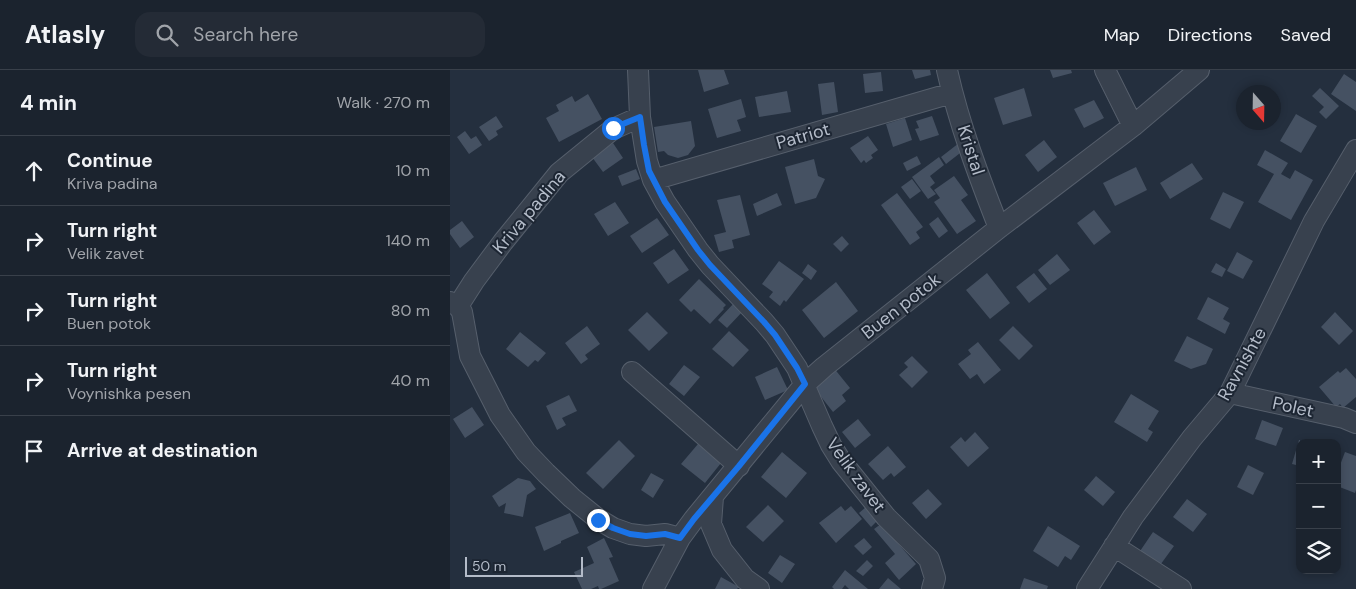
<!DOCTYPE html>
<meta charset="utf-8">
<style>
:root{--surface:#1b232e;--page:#242b36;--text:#f1f3f6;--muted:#a0a4aa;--line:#39404a}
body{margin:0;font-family:"DM Sans",sans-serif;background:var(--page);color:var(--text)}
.controls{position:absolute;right:15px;bottom:15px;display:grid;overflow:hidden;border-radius:10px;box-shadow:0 2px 8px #0003}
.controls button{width:45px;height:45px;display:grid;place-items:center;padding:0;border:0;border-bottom:1px solid var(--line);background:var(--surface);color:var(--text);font:25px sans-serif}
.compass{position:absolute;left:786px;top:15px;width:45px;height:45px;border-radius:50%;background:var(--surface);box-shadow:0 2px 8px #0003;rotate:160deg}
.scale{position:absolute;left:15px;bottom:12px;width:118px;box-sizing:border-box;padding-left:5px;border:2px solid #b4bcc9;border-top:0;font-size:14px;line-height:18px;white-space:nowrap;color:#b4bcc9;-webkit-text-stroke:4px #1d2633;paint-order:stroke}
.stop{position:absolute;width:15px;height:15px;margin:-11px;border:4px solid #1a73e8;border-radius:50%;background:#fff}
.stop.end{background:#1a73e8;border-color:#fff;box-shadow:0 1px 5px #0008}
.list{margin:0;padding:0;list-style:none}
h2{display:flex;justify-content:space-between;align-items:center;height:65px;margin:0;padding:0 20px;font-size:21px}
h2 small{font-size:16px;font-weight:400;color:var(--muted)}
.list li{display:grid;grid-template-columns:32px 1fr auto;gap:15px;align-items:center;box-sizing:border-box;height:70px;padding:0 20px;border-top:1px solid var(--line)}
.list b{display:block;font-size:19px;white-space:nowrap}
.list p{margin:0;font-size:16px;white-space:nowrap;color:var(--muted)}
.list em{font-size:16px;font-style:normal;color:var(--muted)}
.icon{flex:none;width:28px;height:28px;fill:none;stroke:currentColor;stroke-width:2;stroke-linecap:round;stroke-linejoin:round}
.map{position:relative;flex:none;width:906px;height:519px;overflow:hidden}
header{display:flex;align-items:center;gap:30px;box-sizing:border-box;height:70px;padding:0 25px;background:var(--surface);border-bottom:1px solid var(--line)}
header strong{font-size:24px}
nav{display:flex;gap:28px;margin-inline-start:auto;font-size:18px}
.search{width:350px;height:45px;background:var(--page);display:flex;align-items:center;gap:12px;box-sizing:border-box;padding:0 18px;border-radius:15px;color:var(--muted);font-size:19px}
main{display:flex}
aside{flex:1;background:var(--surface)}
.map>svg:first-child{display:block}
</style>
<header>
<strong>Atlasly</strong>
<div class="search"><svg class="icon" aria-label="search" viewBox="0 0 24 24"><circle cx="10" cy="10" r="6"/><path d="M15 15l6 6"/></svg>Search here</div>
<nav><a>Map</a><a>Directions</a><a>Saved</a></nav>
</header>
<main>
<aside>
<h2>4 min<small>Walk · 270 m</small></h2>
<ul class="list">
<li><svg class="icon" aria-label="ahead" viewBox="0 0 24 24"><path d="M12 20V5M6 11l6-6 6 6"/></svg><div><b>Continue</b><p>Kriva padina</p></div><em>10 m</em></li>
<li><svg class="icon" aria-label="right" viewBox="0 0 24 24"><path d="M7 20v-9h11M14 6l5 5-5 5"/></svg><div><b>Turn right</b><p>Velik zavet</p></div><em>140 m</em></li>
<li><svg class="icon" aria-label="right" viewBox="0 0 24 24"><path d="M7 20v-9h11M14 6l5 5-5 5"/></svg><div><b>Turn right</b><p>Buen potok</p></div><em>80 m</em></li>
<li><svg class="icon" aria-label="right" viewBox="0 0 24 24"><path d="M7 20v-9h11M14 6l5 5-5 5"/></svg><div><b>Turn right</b><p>Voynishka pesen</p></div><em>40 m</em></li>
<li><svg class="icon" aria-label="arrive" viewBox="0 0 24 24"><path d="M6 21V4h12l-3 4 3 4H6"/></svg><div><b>Arrive at destination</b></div></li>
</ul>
</aside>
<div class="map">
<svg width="906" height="519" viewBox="0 0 906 519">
<rect width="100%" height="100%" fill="#242f3e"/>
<!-- building -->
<path fill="#455162" d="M248,0H274L279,14L254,22Z
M462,0H480L481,5L465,9Z
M600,0H621L622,3L603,8Z
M431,2L433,21L415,23L413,4Z
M894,4L906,12V41L881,24Z
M384,12L388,42L372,45L368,14Z
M574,18L582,46L553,55L544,28Z
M870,18L889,36L876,49L869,42L874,37L862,26Z
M337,21L341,42L309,47L305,27Z
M138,24L152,49L109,72L96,48L109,41L106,35L122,26L125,32Z
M291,29L296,47L287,50L291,61L267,68L258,39Z
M644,30L654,48L634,58L624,39Z
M846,44L867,56L851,83L830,71Z
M46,46L53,57L46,61L48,65L39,71L29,57Z
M482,46L489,65L470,71L465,59L469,58L466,51Z
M455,48L462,70L443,77L436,54Z
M241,51L245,76L238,85L228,88L218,85L214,81L208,82L204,57Z
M15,61L21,69L26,66L32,75L19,84L7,67Z
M418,66L428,80L421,85L423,88L416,93L414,90L411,93L400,78Z
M594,70L607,87L588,102L575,85Z
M163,73L173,88L153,102L142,87Z
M509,73L514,80L496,94L491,87Z
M815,80L838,93L831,104L840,109L845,100L863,110L841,150L808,132L824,104L807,95Z
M467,86L471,94L457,101L453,93Z
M489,87L494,95L480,106L485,113L480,117L486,124L478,129L462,107Z
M364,89L368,106L375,109L366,128L345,134L335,97Z
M742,93L753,109L720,129L710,113Z
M686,97L697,120L665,136L653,113Z
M186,99L190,109L172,116L168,106Z
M504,106L518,125L511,130L526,151L507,164L484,132L490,128L484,120Z
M462,109L471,121L460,129L451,117Z
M773,122L794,132L780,159L760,149Z
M327,123L332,135L307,146L303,134Z
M447,123L473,157L466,162L470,168L460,175L431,135Z
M290,125L300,165L282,170L284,178L269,182L264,165L276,162L267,130Z
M165,132L179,153L158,166L144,144Z
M644,140L661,162L644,175L627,153Z
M488,147L498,161L489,168L479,154Z
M207,148L219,165L192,183L180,166Z
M12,151L24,167L10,178L0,164V160Z
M392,166L399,174L391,182L383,174Z
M224,179L239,200L218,214L203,193Z
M787,182L803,191L793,209L777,201Z
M607,184L620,200L600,215L588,200Z
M329,191L354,209L336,232L334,230L330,236L319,227L323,222L312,214Z
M766,193L776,199L772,207L761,202Z
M358,194L367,201L361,210L352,203Z
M537,203L560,233L540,249L516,220Z
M584,203L597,219L579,233L566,217Z
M249,209L276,235L273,238L274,239L260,254L244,239L241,242L229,230Z
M386,212L408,241L374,268L352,240Z
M758,227L779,238L773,249L780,253L775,264L747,249Z
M285,232L294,240L277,258L268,250Z
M197,242L218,263L199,281L178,260Z
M885,242L903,261L889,275L871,257Z
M137,256L150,274L135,285L138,289L131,294L115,273Z
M563,256L583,276L569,290L549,270Z
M279,261L299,280L283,297L262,279Z
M70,262L96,283L88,292L85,290L78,297L56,279Z
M737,266L763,279L756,294L741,299L724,291Z
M528,272L551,300L534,314L527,304L520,309L508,294L521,284L518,280Z
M462,286L478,302L462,318L449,305L458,297L454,293Z
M234,295L250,307L234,326L219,314Z
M327,297L338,320L315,330L305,307Z
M383,297L400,318L392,325L396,331L383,342L361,314Z
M896,298L906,309V327L893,338L890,334L886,337L869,317L888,301L890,303Z
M681,324L709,341L698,359L703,362L697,372L664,352Z
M119,325L127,341L112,348L116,355L107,360L96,336Z
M22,337L34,355L15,368L3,349Z
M408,349L421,365L405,378L392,362Z
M812,350L833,358L826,376L805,369Z
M525,362L539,378L518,397L500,377L511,367L515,372Z
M169,370L185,386L153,419L136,403Z
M849,370H850V396L842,394Z
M248,374L271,393L255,413L231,394Z
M438,376L456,397L444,407L441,403L433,410L418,394Z
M332,382L357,403L336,428L311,407Z
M895,382L906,386V420L905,423L887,416V403Z
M798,395L814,403L803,425L787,417Z
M201,403L214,410L203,428L191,420Z
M646,406L665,422L653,436L634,420Z
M68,408L80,411L86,419L77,425L73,447L54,443L56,433L49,437L42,426Z
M478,419L492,434L476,449L462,433Z
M737,429L757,444L743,462L723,447Z
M318,435L334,451L313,472L296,457Z
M391,436L395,441L401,436L412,449L386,473L369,453Z
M416,437L428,450L421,457L409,443Z
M120,443L129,463L111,471V473L94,481L85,457Z
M431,454L466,494L449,510L435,493L445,484L424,459Z
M598,456L630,476L621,490L615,486L608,497L583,481Z
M703,462L724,476L708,498L688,484Z
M154,468L163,487L159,488L169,511L151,519H149L148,516L141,519H132L124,502L144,493L137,477Z
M414,468L422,477L413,485L404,476Z
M330,485L345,494L332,513L318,503Z
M417,490L423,496L413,506L406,501Z
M395,500L418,519H399L395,515L392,519H384L382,517Z
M271,507L289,517L287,519H265Z
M438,508L451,519H429Z
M574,508L598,516L597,519H570Z"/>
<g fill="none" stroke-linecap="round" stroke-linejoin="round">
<!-- minor casing -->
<g stroke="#565f6c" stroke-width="22">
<path id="minor" d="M188,0L190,47L197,91L203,110L215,132L248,180L260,195L314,252L325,265L347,298L372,356L381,375L391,391L436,447L479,489L485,508L482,519
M497,0C509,54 529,107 549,158
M655,0L683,56
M203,110L502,23
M0,232L8,236L12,242L20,286L50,345L76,382L96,403L122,428L148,449L163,458L180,464L196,466L215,464L230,468
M8,236L24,211L53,172L109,103L163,59L190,47
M182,302L289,396
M780,323L894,348L906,353
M263,427L261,454L272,480L295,509L309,519
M664,476L731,519
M203,519L230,468L244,449L355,314L374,297L549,158L683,56L749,0
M637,519L683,447L742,368L780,323L864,151L906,80"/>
</g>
<!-- minor -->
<use href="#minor" stroke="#38414e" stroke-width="20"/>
</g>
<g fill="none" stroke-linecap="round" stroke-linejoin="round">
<!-- route -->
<path stroke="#1a73e8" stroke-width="6" d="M148,450L163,458L180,464L196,466L215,464L230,468L244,449L289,396L355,314L347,298L325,265L314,252L260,195L248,180L215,132L199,101L194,75L190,47L163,58"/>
</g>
<g text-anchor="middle" stroke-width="4" stroke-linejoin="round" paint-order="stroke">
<!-- street labels -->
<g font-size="18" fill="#b4bcc9" stroke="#1d2633">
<text transform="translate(353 66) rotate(-16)" y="6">Patriot</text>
<text transform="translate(521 80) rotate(72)" y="6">Kristal</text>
<text transform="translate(79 142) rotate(-50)" y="6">Kriva padina</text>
<text transform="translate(451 236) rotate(-38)" y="6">Buen potok</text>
<text transform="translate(792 294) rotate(-61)" y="6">Ravnishte</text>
<text transform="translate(843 337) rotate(12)" y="6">Polet</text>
<text transform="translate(406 405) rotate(54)" y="6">Velik zavet</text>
</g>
</g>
</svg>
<div class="controls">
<button>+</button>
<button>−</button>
<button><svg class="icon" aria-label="layers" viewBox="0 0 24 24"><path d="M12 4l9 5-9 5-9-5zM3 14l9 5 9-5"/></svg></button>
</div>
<svg class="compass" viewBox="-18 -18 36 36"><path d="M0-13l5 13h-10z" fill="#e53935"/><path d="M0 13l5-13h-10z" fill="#a0a4aa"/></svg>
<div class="scale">50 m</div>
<div class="stop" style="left:163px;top:58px"></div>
<div class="stop end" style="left:148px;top:450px"></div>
</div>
</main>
